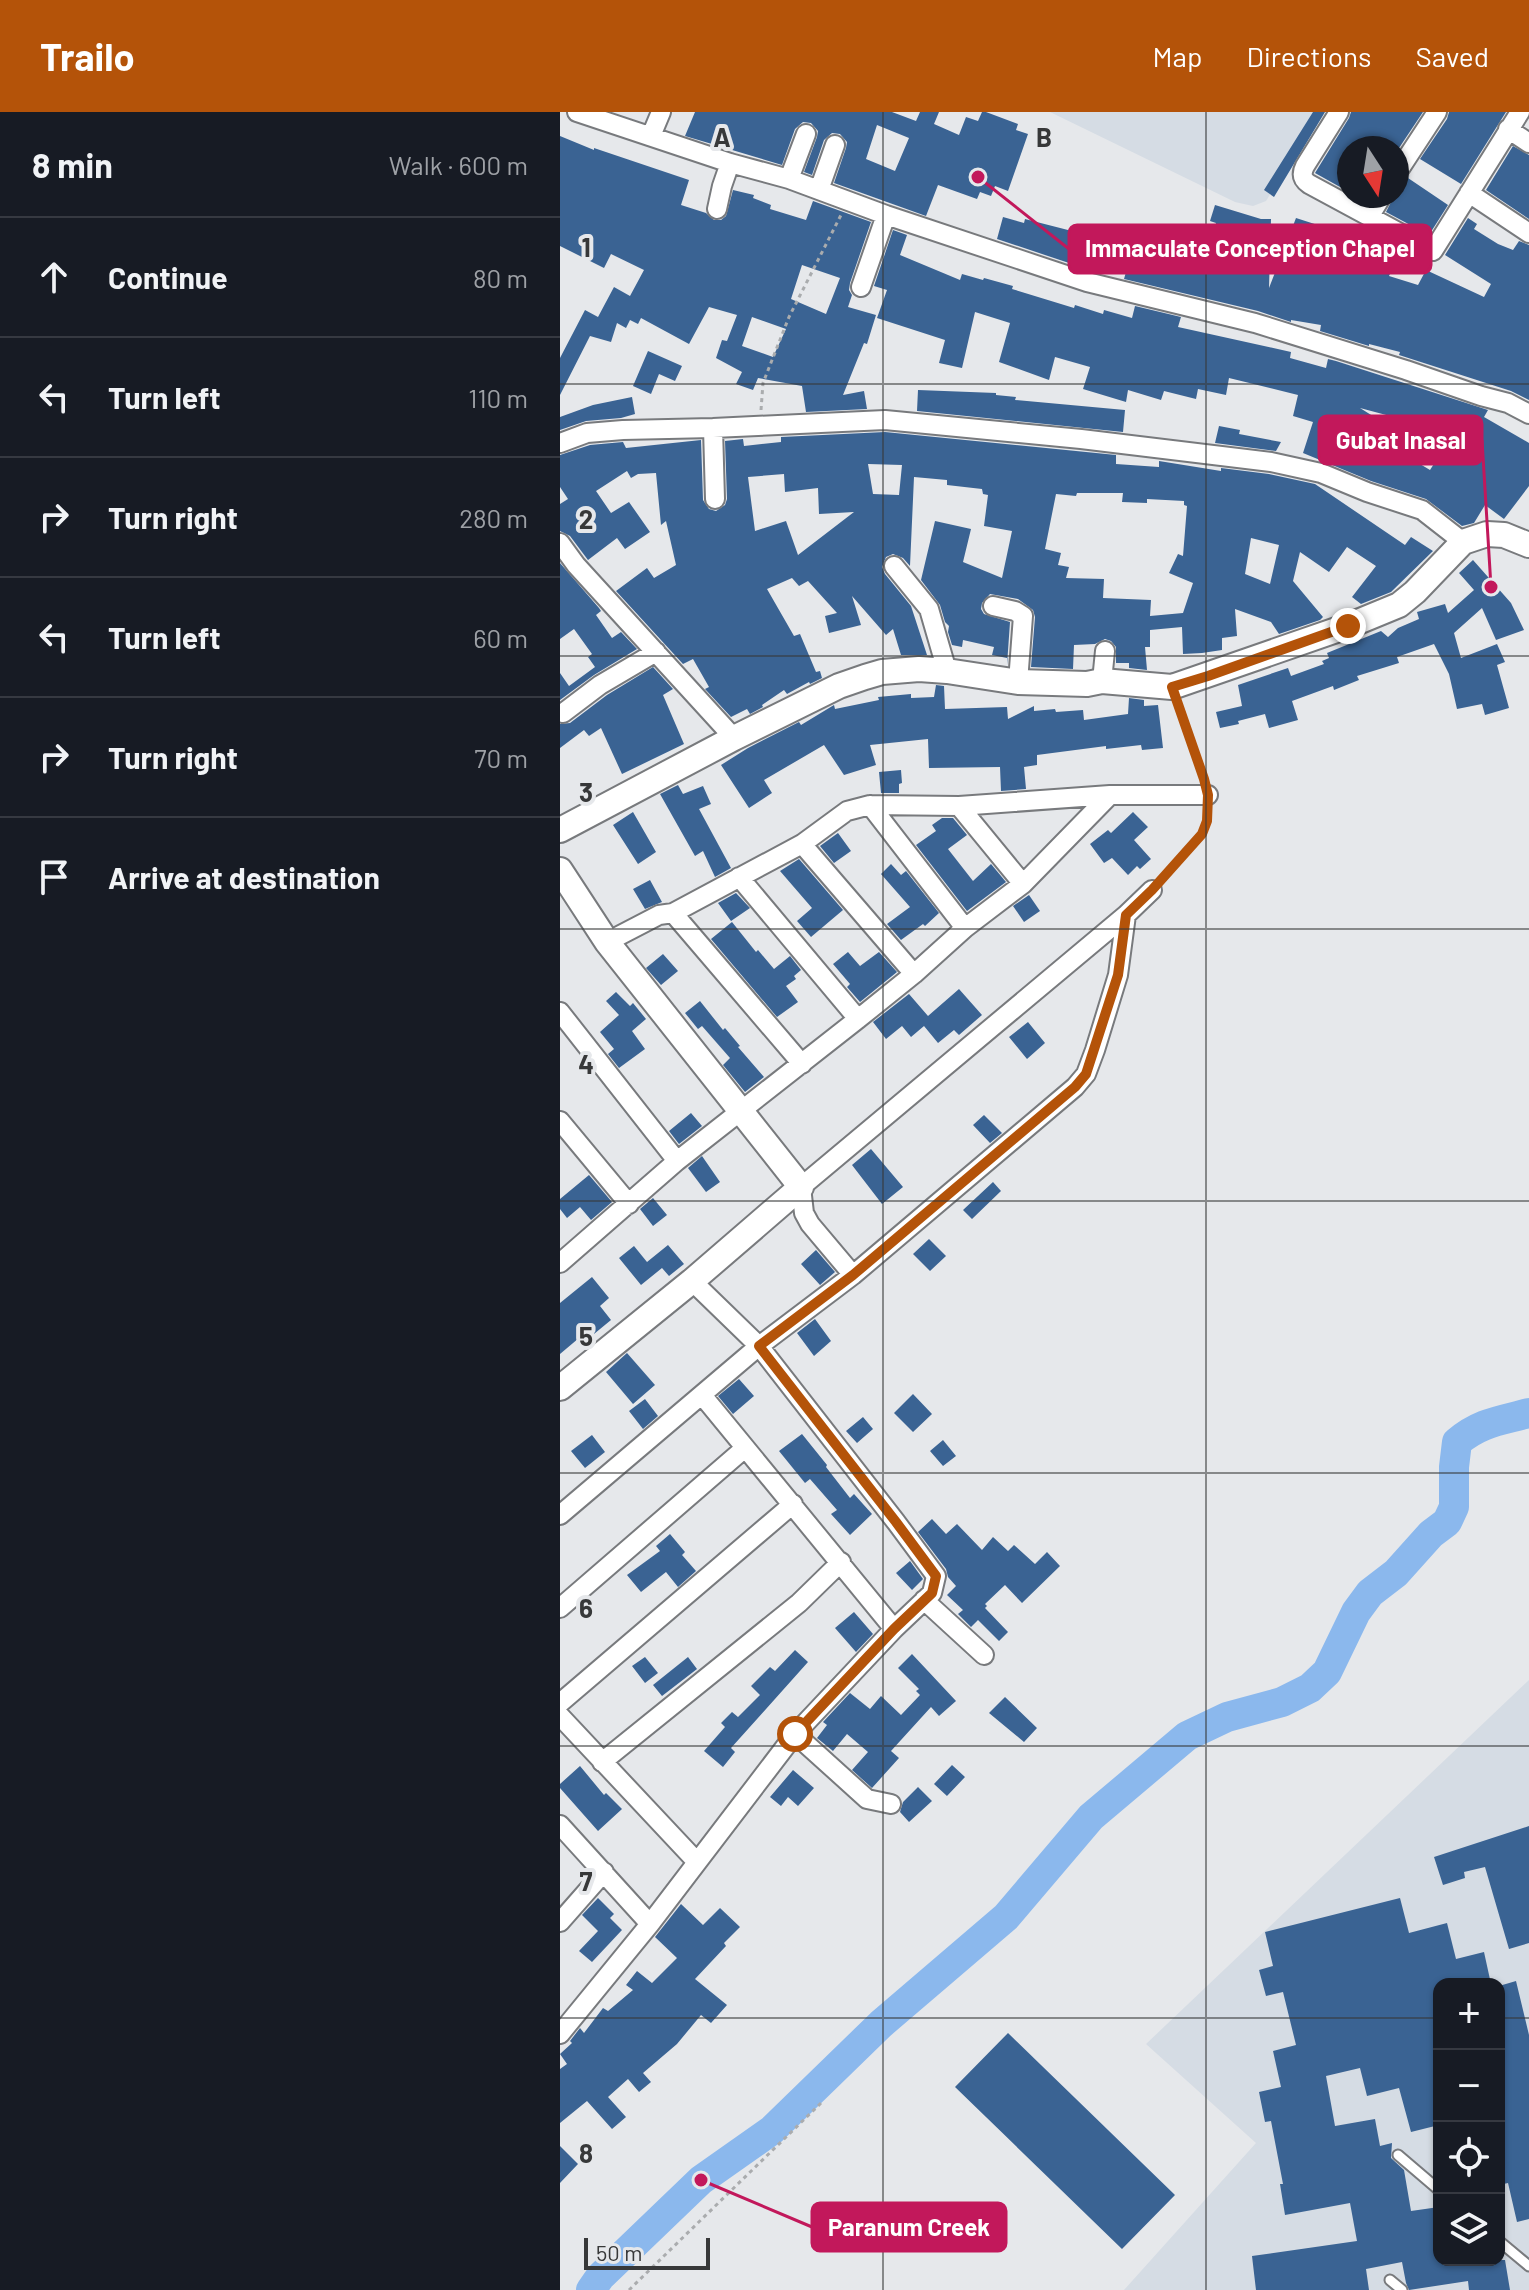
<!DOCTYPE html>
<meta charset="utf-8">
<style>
:root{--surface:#171b24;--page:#242831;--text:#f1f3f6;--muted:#9ea1a6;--line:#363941;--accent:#b45309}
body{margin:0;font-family:Barlow,sans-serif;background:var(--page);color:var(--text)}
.controls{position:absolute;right:24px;bottom:24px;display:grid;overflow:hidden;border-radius:16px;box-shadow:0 2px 6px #0004}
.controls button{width:72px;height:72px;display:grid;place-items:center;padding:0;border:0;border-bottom:2px solid var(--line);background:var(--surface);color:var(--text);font:40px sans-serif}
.compass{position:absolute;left:777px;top:24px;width:72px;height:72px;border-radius:50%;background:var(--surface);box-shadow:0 2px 6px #0004;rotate:168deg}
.scale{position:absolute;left:24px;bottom:20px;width:126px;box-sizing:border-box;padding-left:8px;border:4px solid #373839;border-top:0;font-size:22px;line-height:28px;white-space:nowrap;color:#373839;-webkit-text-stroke:6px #e6e8eb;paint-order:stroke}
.stop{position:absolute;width:24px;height:24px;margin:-18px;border:6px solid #b45309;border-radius:50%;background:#fff}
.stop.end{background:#b45309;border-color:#fff;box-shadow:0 2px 8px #0008}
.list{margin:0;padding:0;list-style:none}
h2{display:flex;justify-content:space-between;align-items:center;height:104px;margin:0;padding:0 32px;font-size:34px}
h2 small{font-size:26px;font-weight:400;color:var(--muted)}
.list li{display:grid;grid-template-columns:52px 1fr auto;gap:24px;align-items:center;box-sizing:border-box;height:120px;padding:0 32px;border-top:2px solid var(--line)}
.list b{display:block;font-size:30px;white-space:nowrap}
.list em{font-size:26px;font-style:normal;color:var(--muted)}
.icon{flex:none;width:44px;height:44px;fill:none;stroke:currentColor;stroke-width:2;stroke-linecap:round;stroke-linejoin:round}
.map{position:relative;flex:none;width:969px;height:2178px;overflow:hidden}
header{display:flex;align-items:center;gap:48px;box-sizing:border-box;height:112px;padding:0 40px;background:var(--accent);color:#fff}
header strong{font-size:38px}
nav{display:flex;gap:44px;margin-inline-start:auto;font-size:28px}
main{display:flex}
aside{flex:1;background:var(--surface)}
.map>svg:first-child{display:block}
</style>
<header>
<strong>Trailo</strong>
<nav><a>Map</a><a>Directions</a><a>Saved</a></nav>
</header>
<main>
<aside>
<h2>8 min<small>Walk · 600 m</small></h2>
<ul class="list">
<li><svg class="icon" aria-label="ahead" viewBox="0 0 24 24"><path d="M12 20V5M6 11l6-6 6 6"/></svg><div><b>Continue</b></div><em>80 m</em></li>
<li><svg class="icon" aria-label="left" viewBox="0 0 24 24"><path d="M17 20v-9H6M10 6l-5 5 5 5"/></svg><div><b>Turn left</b></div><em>110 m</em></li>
<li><svg class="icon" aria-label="right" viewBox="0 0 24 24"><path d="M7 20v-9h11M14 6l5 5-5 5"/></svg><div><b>Turn right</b></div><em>280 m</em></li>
<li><svg class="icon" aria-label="left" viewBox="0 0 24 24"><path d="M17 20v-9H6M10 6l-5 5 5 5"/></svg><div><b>Turn left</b></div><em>60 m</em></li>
<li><svg class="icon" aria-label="right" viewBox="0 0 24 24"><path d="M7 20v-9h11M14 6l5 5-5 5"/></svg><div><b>Turn right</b></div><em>70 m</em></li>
<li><svg class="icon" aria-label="arrive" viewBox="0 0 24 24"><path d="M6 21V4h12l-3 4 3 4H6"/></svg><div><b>Arrive at destination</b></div></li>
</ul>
</aside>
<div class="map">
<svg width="969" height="2178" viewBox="0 0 969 2178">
<rect width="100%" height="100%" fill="#e6e8eb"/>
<!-- built -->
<path fill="#d5dce4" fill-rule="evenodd" d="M490,0H761L706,89L693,94L675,90Z
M969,1568V2178H564L696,2031L586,1932ZM879,1872H939V2148H879Z"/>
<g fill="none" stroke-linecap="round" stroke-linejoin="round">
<!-- river -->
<path stroke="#8bb8ed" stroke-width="30" d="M31,2178L40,2165L141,2068L212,2018L321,1912L446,1805L531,1705L627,1624L667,1605L722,1590L750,1576L767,1560L796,1500L810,1481L836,1461L871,1422L887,1410L894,1395V1355L897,1330C921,1310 940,1309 969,1301"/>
</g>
<!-- building -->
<path fill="#3a6393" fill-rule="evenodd" d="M135,0H332L356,9L360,0H379L374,12L399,23L406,5L418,9L422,0H426L458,12L456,18L468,22L448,79L435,74L431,84L420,80L417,87L378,73L366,104L274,71L286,36L287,30L280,22L272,21L264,28L252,63L244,60L257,25L258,19L251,11L243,10L235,17L222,53L125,24ZM317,13L349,26L335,59L306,47Z
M753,0H765L714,85L704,78Z
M791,0H863L837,39V36H789V80L755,61L789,6Z
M889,0H946L901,72L860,47L887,7Z
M0,24L34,38V36L129,68L121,93L146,101L154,108H161L166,104L173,78L194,83L193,86L211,93L210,97L246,108L253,89L311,110L290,171L289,178L292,183L288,195L316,203L307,232L304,231L283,283L304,279L307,297L246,300L242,274L198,266L193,278L176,272L182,260L156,246L162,228L167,229L177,203L149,195L129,232L81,206L78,212L70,208L66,216L57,211L51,230L30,224L0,283V246L25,198L38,205L54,175L70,184L84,158L51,142L44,156L0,134ZM242,153L280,166L266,202L231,187ZM192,205L226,217L213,245L182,234Z
M953,34L969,43V107L926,78Z
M850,63L848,66L888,93L869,123L826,100L834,84H837V73L843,71Z
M655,93L701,107H711L709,176L736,106L795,125L796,123L838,145L829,164L858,173L866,158L924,185L931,172L885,143L908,106L917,112L914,117L938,132L953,138L959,129L969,133V288L951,279L839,243L840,240L809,232V234L760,219L761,213L731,208V210L698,199L564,167L566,160L537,152L535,159L518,154L437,127L443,105L464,111L465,107L547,128L549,121L569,127L573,113L598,121L594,133L646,145L656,111L650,109Z
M333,118L347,123L340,143L400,168L402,162L423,168L424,166L453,174L452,177L514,196L515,193L543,202L544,198L572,206L575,194L621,205L618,215L731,240L730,246L766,256L768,247L776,249L928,298L924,305L969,331V374L944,407L925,393L914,411L902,414L866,387L811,369L743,341L753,310L733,304L738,283L669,266L666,283L638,277L636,287L604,279L601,288L568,278L566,290L523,277L530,255L495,245L489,268L439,250L450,211L415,200L402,256L379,251L385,228L317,206L327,178L314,174ZM800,296L901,323L887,349L879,344L870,358L835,337L840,321Z
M88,239L122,254L115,269L99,262L91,282L73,274Z
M358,278L436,281V283L456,285L455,288L565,298L563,320L357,299Z
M72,285L75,302L61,306L26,309L0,318V305L33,293Z
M659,314L680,318L679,322L721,330L716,339L655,331Z
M325,320L556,343V352L599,355V349L661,359V356L709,362L755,372L845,433L851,425L873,439L831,480L801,492L792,485L816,454L787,435L769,460L740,440L733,469L763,505L760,508L719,522L711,510L675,497L677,524L662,526V538L642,541L623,542L622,515L590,518V535H585L587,558L569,556V551H556V535L551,529L545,527L535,532L514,533L513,557L471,555L475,505L473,498L458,487L430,482L422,491L421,497L424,502L450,510L447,553V546L432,543L434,535L403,528L402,535L392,533L388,520L389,514L385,510L380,493L361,468L375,409L411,417L403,450L442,466L452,419L424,414L428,383L423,382L422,377L387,373V368L354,365L350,454L343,446L333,442L326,445L322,455L325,462L351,494L367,543H341L333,517L326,523L292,484L301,513L269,521L265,504L277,501L248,469L239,474L232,466L207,477L234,524L240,522L256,560L260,559L262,566L250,572L249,570L227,582L224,578L202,593L203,595L190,602L187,597L171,605L145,577L149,575L133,547L123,552L56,479L87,456L94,466L116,453L106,409L101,413L96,361L78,362L71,366L67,359L36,379L51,401L69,390L90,420L65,437L57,426L28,448L10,424L0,419V392L8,387L0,375V343L30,333L63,330L66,336L141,328L143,388L149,397L156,399L165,393L167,387L165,329L183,327L184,334L221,330V325ZM308,352L342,353L339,383L313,382ZM224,362L225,380L258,376L259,402L294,400L238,443L226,409L195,419L188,365ZM517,381H563L562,390L587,391V387L624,389V393L627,394L623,444L618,442L609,461L633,471L623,501L590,504L591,488L543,486L544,467L506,466L509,455L498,453L501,441L485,437L496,382L516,384ZM691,426L719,433L710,472L685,462Z
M913,448L951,491L964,518L936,528L922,496L894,521L901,546L937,532L945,550L937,553L949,596L925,603L922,592L897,597L889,562L874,532L837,545L839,551L797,564L799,568L774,578L773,574L732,589L738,608L709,616L705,602L678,609L679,612L660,616L656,600L682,594L678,573L728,556L731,564L764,552L762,549L769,546L767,541L821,519L828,525L838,516L859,507L857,500L885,492L888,501L914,478L899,461Z
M0,451L39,496L41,499L36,503L52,526L61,520L77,537L34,563L0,588V561L9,574L35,555L28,545L32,542L14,517L0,527Z
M93,555L113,577L103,583L124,632L62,662L41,616L29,624L24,618L0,636V612L10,611L47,583Z
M376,573L384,574L385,597L447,595L448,607L474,594V599L495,597L496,600L523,598L524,608L568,602L569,586L584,588V594L598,593L603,636L582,638L581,633L546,637V634L477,643V653L464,655L466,677L441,679L440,655L369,656L368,627L310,633L316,653L284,663L264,633L204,668L212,681L189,696L161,653L188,636L239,610L241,613L274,593L275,597L319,588L318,585L351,582V586L374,585Z
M341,658L342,671L339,672V681H321L319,660Z
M118,673L123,682L143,674L151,692L139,697L171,756L155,765L143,739L135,744L100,682Z
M73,700L96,740L78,752L53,713Z
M573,700L588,715L574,728L591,747L580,757L577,754L568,763L552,746L544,751L530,732L548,718L551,721Z
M382,706H393L407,723L388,737L413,769L431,752L446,770L407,799L356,733L376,719L372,713Z
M278,721L291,739L274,751L260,734Z
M239,747L283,798L251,825L237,809L252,796L220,759Z
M331,752L341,763L346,759L379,801L365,814L363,812L341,828L327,812L350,795L321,762Z
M90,768L102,790L85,797L73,777Z
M176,781L190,796L171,809L158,791Z
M469,783L480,799L464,810L453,794Z
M172,810L196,840L198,838L214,857L230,844L241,858L234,864L236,867L226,874L238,890L217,905L151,827Z
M288,840L300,854L319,840L337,860L300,890L287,875L290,872L273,852Z
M103,842L118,859L101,873L86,856Z
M399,877L422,903L399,923L394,918L378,931L364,914L351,925L342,914L326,927L313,910L349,882L368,904Z
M56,880L70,894L73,891L86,907L72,919L85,937L59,956L48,942L54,937L40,920L59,903L46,889Z
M140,889L163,918L165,916L180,934L178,935L204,965L185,980L163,953L170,946L142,914L138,917L125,901Z
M468,910L485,931L467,947L449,925Z
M131,1001L142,1014L119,1032L109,1019Z
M424,1003L442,1021L430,1031L413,1013Z
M311,1037L343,1075L322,1092L292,1053Z
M142,1044L160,1070L146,1080L128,1056Z
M29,1063L52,1090L31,1108L20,1095L7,1106L0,1097V1087Z
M433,1070L441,1079L412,1107L403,1098Z
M93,1086L107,1103L93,1114L80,1097Z
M369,1127L386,1144L370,1159L353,1142Z
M108,1133L124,1152L109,1164L102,1156L81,1173L59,1146L74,1134L87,1150Z
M256,1138L275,1160L260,1173L241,1152Z
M32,1165L49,1186L40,1194L51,1208L23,1231L19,1226L0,1242V1191Z
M255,1207L271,1229L254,1244L237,1221Z
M67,1241L95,1273L73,1292L46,1260Z
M179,1267L194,1284L173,1302L158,1284Z
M353,1282L372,1302L353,1320L334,1301Z
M85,1287L98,1304L83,1317L69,1299Z
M303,1305L313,1317L297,1331L286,1319Z
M242,1322L267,1353L266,1355L290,1386L294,1382L312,1402L290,1423L271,1402L277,1398L250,1367L245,1371L219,1339Z
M32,1323L45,1340L25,1356L11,1339Z
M383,1328L396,1344L383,1354L370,1339Z
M372,1407L386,1422L397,1412L422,1438L433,1425L448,1439L454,1433L475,1452L487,1440L500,1454L462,1491L445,1473L425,1492L427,1494L425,1496L448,1520L439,1529L418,1508L411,1515L398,1502L403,1498L387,1483L396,1474L388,1465L386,1457L358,1420Z
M110,1422L125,1440L122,1443L136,1459L118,1475L106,1460L81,1480L67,1463L100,1439L96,1434Z
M350,1449L363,1467L352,1478L336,1461Z
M294,1500L313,1522L296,1540L275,1516Z
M235,1538L248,1550L171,1636L175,1640L163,1655L144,1639L165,1615L161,1611L172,1600L178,1605L200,1583L191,1574L210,1555L215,1559Z
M352,1542L396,1589L379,1604L371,1595L331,1639L339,1646L312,1676L292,1658L308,1640L287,1622L273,1639L257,1626L267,1613L263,1610L290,1581L310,1597L321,1584L341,1603L360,1583L356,1579L359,1577L338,1556Z
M85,1545L98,1561L85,1571L72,1554Z
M128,1545L137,1557L102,1584L93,1573Z
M445,1585L477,1616L464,1630L429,1601Z
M392,1653L405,1665L387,1684L374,1672Z
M20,1654L44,1683L46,1681L62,1697L38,1719L0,1676V1672Z
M233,1658L254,1676L238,1694L228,1685L221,1694L210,1685Z
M358,1675L372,1689L349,1710L340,1700L343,1690Z
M969,1714V1831L949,1837L925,1755L904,1760L905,1766L883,1773L874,1745Z
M38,1786L54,1802L50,1806L62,1818L32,1850L19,1839L38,1819L22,1803Z
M840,1786L849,1821L887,1811L896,1847L924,1840L931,1872H879V2013L851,2020L839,1976L807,1984L800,1956L766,1964L775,2014L815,2007L820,2034L832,2031L831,2046L844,2058L851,2099L879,2095V2148H945L950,2178H909L908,2169L849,2178L846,2171L842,2150L806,2157L809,2178H696L692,2144L797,2129L790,2091L725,2103L720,2072H723L711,2009L705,2010L699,1980L721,1975L713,1939L736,1933L723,1880L706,1884L699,1858L713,1854L705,1820Z
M121,1792L143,1813L160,1796L180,1815L164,1831L166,1834L135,1867L167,1893L151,1911L141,1903L117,1932L83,1961L91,1970L79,1980L68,1967L48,1985L66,2005L52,2017L27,1989L0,2011V1957L7,1952L0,1942L12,1931L10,1929L20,1916L24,1921L43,1896L48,1899L73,1878L66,1873L77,1859L92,1871L117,1846L95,1825Z
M956,1869L969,1923V2107L957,2110L948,2071L939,2073V1874Z
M448,1921L615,2083L562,2137L395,1975Z
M0,2034L18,2052L0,2071Z"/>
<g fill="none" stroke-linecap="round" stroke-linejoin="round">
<!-- lane casing -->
<g stroke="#787a7d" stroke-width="13">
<path id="lane" d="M838,2043L879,2078
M939,2129L969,2154
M830,2168L842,2178"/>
</g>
<!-- street casing -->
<g stroke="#787a7d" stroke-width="22">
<path id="street" d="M17,0L170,51L229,67L326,103L527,170L695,211L846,258L921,284L948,291L969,302
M779,0L745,54C741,62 742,67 749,72L873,139L960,0
M948,17L969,31
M91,24L101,0
M837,61L877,0
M229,67L246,22
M259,78L275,33
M909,81L969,121
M157,97L162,74L170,51
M809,105L822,84
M301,175L326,103
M153,316L155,387
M0,331L27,321L63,318L153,316L325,308L521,327L711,350L761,361L807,380L862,398L903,430
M0,431L16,453L174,626
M334,454L369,497L387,559
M433,494L455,499L463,504L458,570
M542,569L545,539
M3,601L40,573L96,540
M310,693L405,816
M399,694L463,772
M242,732L354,862
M179,765L298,907
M113,801L242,952
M47,830L99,803L113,801L242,732L287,699L310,693L399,694L550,683H648
M0,900L117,1049
M0,1009L69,1092
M0,1151L117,1049L298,907L354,862L405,816L463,772L550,683
M293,1163L250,1112L244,1101L241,1075L566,803L592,778
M142,1283L334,1517
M0,1403L199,1234L293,1163L515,975L526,962L535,938L558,863L566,803
M364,1488L424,1543
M0,1496L185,1336
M0,1591L233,1392
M0,1604L137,1750
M235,1622L307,1687L331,1692
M42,1650L239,1491L281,1450
M0,1713L90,1812
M0,1810L44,1760
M0,1922L90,1812L235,1622L334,1517L372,1481L376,1464L336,1410L199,1234L132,1169"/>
</g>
<!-- secondary casing -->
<g stroke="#787a7d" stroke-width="28">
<path id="secondary" d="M0,718L174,626L279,574L305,565L322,560L359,557L387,559L458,570L527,572L542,569L612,575L788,514L839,493L855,480L903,430L927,422L944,423L969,433
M0,758L47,830L241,1075L132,1169L0,1276"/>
</g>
<!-- path -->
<path stroke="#aaacae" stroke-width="3" stroke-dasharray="4 4" stroke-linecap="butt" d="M201,298L203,271L229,205L281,103
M619,593L644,666
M603,765C619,747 647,726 647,701
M69,2178L261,1991"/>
<!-- lane -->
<use href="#lane" stroke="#fff" stroke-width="9"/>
<!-- street -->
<use href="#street" stroke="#fff" stroke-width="18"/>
<!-- secondary -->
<use href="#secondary" stroke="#fff" stroke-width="24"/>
</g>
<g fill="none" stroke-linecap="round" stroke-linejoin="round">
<!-- route -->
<path stroke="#b45309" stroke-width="10" d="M235,1622L334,1517L372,1481L376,1464L336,1410L199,1234L293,1163L515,975L526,962L558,863L566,803L592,778L642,722L647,709L648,683L644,667L612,575L648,564L788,514"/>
</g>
<!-- grid -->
<path fill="none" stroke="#373839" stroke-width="2" stroke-opacity="0.55" d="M323,0V2178M646,0V2178M0,272H969M0,544H969M0,817H969M0,1089H969M0,1361H969M0,1634H969M0,1906H879M939,1906H969"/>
<g font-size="26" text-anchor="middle" font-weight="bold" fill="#373839" stroke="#e6e8eb" stroke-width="8" stroke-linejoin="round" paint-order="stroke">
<text x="162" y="35">A</text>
<text x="484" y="35">B</text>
<text x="26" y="145">1</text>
<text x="26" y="417">2</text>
<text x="26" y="690">3</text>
<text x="26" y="962">4</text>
<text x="26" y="1234">5</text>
<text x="26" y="1506">6</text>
<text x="26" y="1779">7</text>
<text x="26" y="2051">8</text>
</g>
<!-- callouts -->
<path fill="none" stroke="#c2185b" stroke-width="3" d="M418 65L509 137M931 475L922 328M141 2068L252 2115"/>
<g fill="#c2185b" stroke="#e6e8eb" stroke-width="3">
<circle cx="418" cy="65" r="8"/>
<circle cx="931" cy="475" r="8"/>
<circle cx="141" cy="2068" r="8"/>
</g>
<g fill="#c2185b" stroke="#c2185b" stroke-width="3">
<rect x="509" y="113" width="362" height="48" rx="8"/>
<rect x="759" y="304" width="163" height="48" rx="8"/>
<rect x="252" y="2091" width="194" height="48" rx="8"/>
</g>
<g font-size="24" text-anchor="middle" font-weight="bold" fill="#fff">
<text x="690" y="145">Immaculate Conception Chapel</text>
<text x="841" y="337">Gubat Inasal</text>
<text x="349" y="2124">Paranum Creek</text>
</g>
</svg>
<div class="controls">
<button>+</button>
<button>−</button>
<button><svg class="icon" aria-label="locate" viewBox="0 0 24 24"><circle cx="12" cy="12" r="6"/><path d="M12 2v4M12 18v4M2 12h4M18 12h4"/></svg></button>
<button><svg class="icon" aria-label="layers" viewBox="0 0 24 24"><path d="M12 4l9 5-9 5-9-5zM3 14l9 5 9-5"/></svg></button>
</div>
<svg class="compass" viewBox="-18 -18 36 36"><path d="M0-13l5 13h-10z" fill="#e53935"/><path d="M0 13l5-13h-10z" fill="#9ea1a6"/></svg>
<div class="scale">50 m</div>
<div class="stop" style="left:235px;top:1622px"></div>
<div class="stop end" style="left:788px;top:514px"></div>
</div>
</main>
